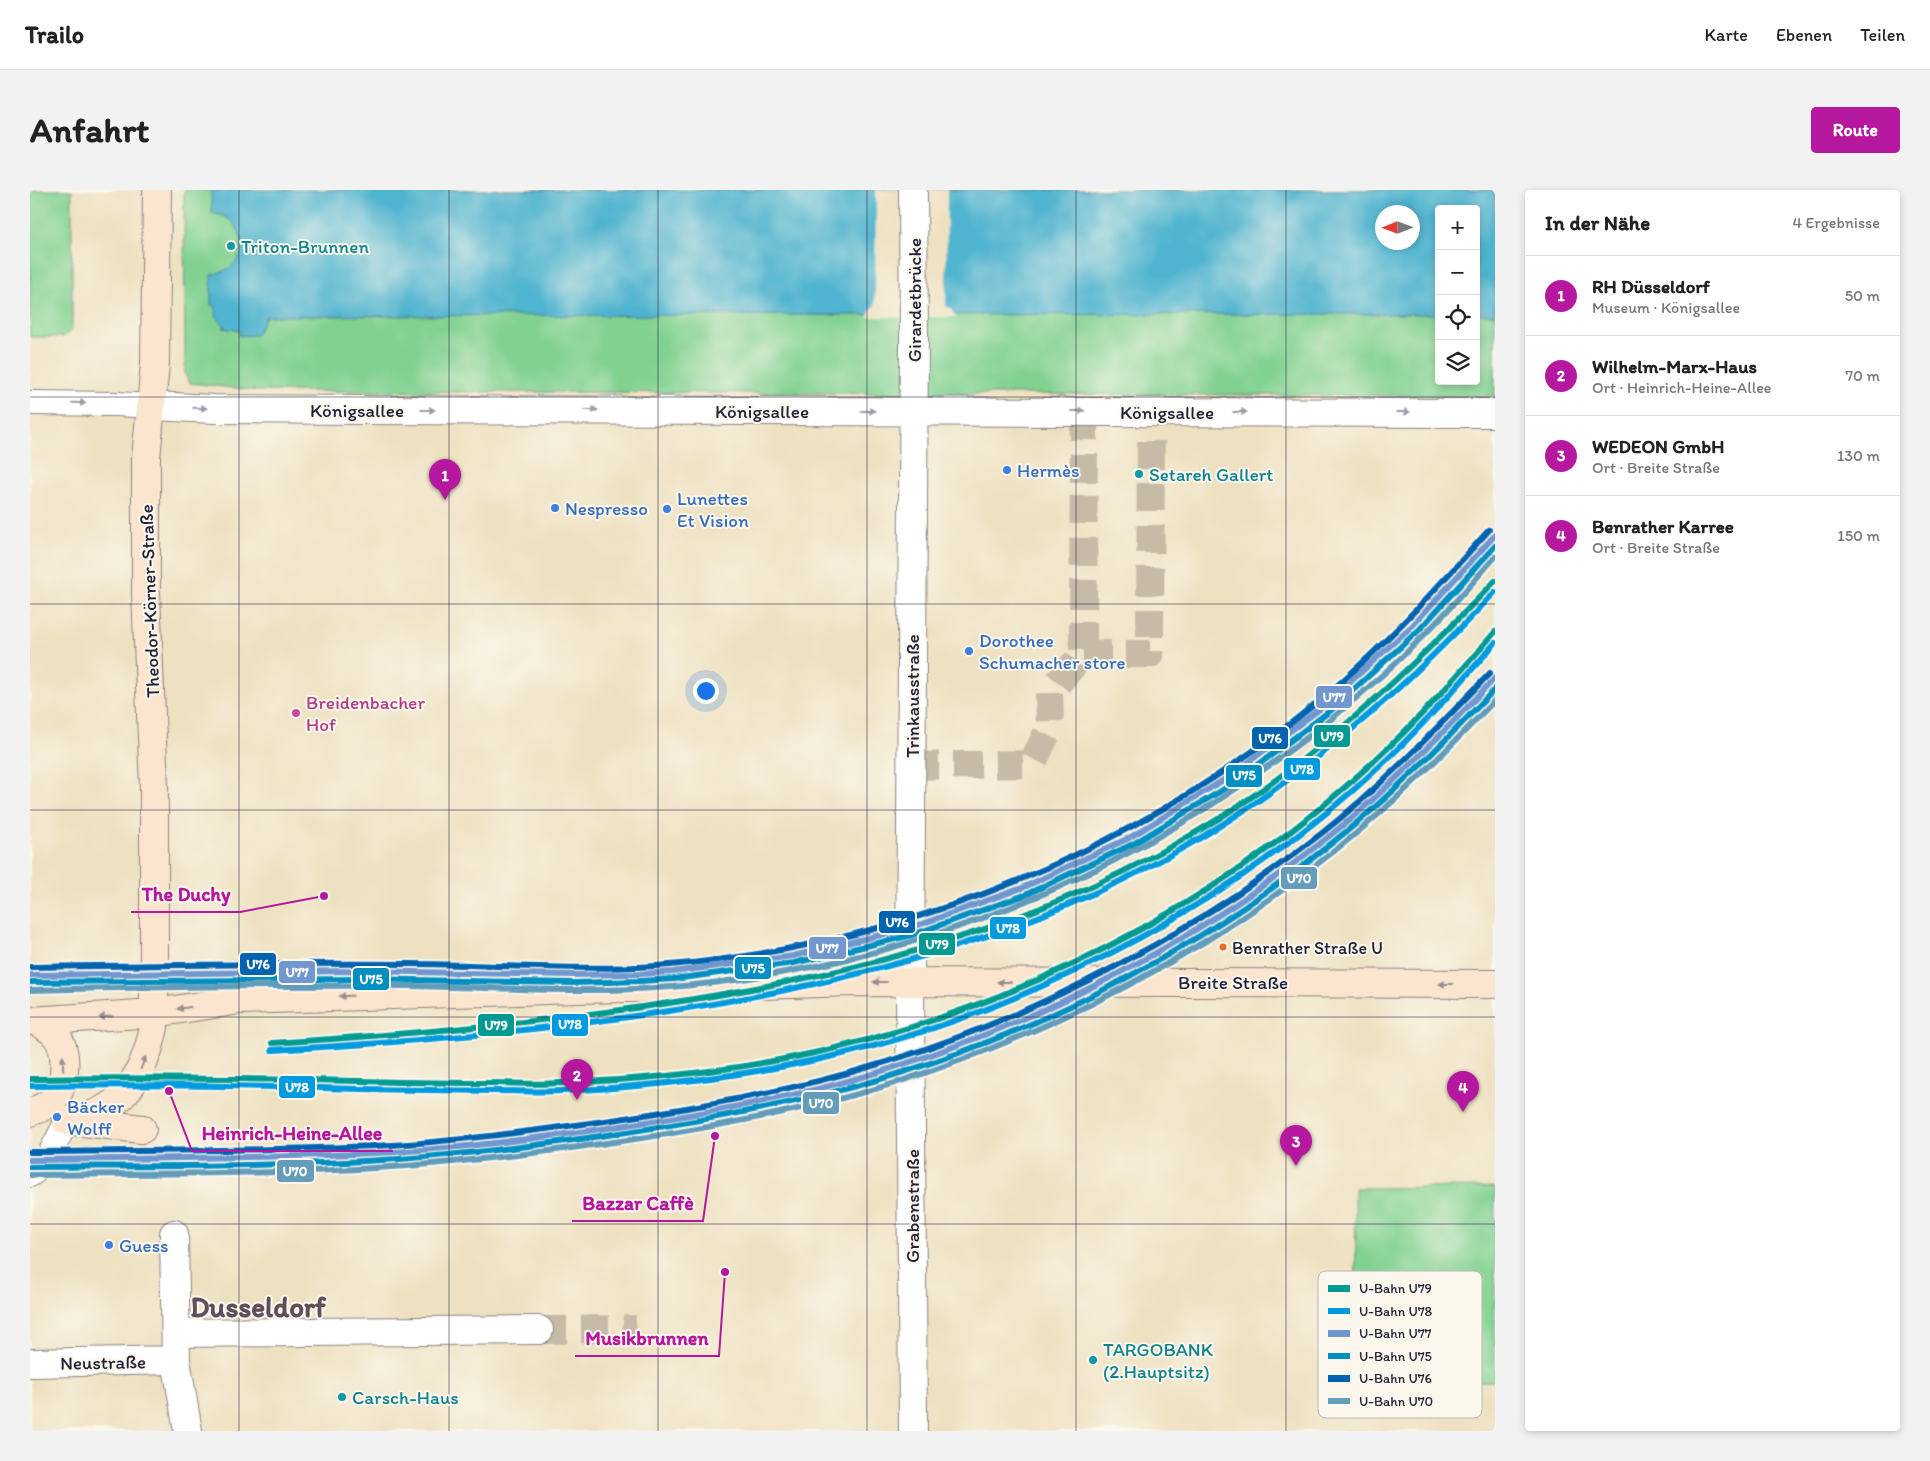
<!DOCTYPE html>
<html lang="de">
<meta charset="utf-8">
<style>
:root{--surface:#fff;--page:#f2f2f2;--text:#222;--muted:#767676;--line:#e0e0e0;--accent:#b5179e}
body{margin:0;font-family:Itim,sans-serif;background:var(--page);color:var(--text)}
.controls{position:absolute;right:15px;top:15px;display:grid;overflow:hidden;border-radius:5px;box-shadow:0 2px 8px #0003}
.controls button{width:45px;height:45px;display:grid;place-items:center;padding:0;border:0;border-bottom:1px solid var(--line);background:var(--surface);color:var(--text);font:25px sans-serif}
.compass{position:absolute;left:1345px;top:15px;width:45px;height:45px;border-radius:50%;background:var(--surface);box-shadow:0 2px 8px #0003;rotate:269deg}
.you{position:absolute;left:675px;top:500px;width:18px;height:18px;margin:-12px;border:4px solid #fff;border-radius:50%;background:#1a73e8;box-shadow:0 0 0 8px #1a73e833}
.badge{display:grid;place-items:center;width:32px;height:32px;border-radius:50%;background:var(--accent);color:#fff;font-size:16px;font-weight:700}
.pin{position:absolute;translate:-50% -41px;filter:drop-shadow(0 1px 2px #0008)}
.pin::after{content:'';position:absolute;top:26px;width:18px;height:15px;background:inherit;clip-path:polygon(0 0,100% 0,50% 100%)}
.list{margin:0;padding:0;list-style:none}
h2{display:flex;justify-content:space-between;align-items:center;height:65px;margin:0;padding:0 20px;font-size:21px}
h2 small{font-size:16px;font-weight:400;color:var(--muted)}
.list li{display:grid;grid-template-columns:32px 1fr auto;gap:15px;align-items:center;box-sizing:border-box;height:80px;padding:0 20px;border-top:1px solid var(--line)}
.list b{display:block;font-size:19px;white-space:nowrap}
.list p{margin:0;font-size:16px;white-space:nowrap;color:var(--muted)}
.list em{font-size:16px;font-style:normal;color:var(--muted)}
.icon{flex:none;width:28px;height:28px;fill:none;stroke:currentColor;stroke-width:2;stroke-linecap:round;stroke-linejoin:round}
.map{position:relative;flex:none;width:1465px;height:1241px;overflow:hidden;border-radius:5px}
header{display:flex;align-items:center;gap:30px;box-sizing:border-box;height:70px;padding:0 25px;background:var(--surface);border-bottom:1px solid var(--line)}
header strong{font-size:24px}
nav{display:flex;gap:28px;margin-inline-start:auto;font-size:18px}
.intro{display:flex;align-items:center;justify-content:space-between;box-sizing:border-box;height:120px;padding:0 30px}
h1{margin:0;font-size:35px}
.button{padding:12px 22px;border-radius:5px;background:var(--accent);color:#fff;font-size:18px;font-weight:700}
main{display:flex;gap:30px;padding:0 30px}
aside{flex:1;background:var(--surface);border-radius:5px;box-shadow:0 2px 8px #0003}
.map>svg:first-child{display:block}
</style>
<header>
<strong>Trailo</strong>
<nav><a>Karte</a><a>Ebenen</a><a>Teilen</a></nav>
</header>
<div class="intro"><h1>Anfahrt</h1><a class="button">Route</a></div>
<main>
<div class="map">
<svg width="1465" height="1241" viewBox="0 0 1465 1241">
<rect width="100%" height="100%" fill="#fbf7ec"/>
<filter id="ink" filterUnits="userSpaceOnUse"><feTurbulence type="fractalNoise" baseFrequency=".02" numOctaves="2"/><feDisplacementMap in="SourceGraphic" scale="10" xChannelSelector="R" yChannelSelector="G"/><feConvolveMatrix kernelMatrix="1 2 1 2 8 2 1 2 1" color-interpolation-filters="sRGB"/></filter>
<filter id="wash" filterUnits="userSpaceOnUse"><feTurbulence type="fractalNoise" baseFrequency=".0096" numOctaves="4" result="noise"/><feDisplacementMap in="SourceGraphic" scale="20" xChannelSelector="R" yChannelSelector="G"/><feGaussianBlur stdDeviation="1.12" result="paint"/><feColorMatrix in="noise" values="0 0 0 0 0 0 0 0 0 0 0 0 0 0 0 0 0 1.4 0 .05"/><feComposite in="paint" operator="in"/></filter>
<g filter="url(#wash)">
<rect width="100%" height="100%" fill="#eee1c1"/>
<!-- green -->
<path fill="#81d191" stroke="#527a66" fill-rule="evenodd" d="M0,0H42V140L33,147H0Z
M154,0H1465V206L229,201L160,193L155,184ZM1409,19H1446V191H1409ZM1352,22H1382V52H1352Z
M1465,997V1191L1327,1193L1325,998Z"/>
<!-- water -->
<path fill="#50b4cf" stroke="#396b85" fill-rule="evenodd" d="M181,0H1465V124H1446V19H1409V124L236,126L226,145L209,146L210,141L193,138L195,136C187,128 185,127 185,116L181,115V85C189,83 199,80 205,73C216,62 212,39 200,30C195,26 189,25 182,23ZM1352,22H1382V52H1352Z"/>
<!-- pier -->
<path fill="#eee1c1" d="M846,0H917L916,116L920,118L926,127H837L842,118L845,116Z"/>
</g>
<g filter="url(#ink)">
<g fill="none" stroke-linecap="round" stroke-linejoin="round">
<!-- street-tunnel -->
<path stroke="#c5bba6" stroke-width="28" stroke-dasharray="28 14" stroke-linecap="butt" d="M1053,464H1120L1121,222
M881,576L1002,574L1020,537L1019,503L1053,464L1054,221
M509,1140L606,1139"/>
<!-- lane casing -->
<g stroke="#88827e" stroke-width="26">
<path id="lane" d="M0,213L87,214L122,216
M0,985L14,975L37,931"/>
</g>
<!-- street casing -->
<g stroke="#88827e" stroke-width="30">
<path id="street" d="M122,216L184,219L332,220L1465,223
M144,1044L146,1170L158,1241
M146,1143L509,1140
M0,1173L146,1170
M883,1241L880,792L884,150L883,0"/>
</g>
<!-- secondary casing -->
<g stroke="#88827e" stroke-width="30">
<path id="secondary" d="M0,831L125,823L210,810L547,799L705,796L820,792L1465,794
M0,922C10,919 20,915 26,906C36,892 38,861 27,847C21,839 14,835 5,831
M37,931C92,924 114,886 124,837V597L116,403V268L125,174L127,0
M44,931L112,939"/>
</g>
<!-- lane -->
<use href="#lane" stroke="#fff" stroke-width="24"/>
<!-- street -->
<use href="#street" stroke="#fff" stroke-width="28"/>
<!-- secondary -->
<use href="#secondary" stroke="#fbe5cf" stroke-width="28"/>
<!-- metro-1 casing -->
<g stroke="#fbf7ec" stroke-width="10">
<path id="metro-1" d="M242,853C371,845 499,834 626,815C827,785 1014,737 1188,629C1292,564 1381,479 1465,391
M0,889C110,887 220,889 330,891C373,892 416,893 459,893C483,893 507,895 531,893C636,889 740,877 841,849C1024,799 1205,701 1344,571C1388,531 1426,487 1465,442"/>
</g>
<!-- metro-2 casing -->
<g stroke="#fbf7ec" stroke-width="10">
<path id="metro-2" d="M242,860C371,853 499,842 626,823C825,793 1021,743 1193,634C1295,570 1383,489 1465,402
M0,896C110,894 220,896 330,899C375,900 421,900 466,901C488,901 509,902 531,901C635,896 739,884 840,857C1023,808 1211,706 1350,576C1391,538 1428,496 1465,453"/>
</g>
<!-- metro-3 casing -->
<g stroke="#fbf7ec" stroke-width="10">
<path id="metro-3" d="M0,785L331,781L544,785L610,784L643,782L763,766L880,738L992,698L1099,648L1200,586L1295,515L1384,434L1465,345
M0,970C115,968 230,969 345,963C425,959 505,949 584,937C677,923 770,907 859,879C1017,829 1167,751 1297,648C1358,600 1412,544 1465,488"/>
</g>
<!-- metro-4 casing -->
<g stroke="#fbf7ec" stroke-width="10">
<path id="metro-4" d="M0,792L331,789L544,793L610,791L644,789L764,773L882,745L995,705L1103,654L1204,593L1300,521L1389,440L1465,356
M0,977C123,976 246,977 369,969C441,964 512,955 584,944C676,930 768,914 858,887C1018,838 1172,757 1302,653C1361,607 1413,553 1465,499"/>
</g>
<!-- metro-5 casing -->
<g stroke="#fbf7ec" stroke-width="10">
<path id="metro-5" d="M0,777C125,775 251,773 376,774C464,774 553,782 640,775C879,754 1104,662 1290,510C1352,459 1406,399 1459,340
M0,962C115,961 229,961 344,956C423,952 503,941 582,930C674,916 767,900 856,872C1013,823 1162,744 1292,643C1353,595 1406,539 1460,483"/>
</g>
<!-- metro-6 casing -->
<g stroke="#fbf7ec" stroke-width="10">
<path id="metro-6" d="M0,800C126,797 251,795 377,796C465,797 553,804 641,797C864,779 1076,697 1255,564C1272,551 1290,539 1306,525C1336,500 1367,473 1395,444C1419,420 1442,393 1465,367
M0,985C125,983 251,985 376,976C461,970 546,958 631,945C709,932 789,917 865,893C1024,842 1177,763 1308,658C1365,613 1415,562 1465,510"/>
</g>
<!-- metro-1 -->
<use href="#metro-1" stroke="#009a93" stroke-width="6"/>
<!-- metro-2 -->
<use href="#metro-2" stroke="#009adf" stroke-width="6"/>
<!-- metro-3 -->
<use href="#metro-3" stroke="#7197cf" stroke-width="6"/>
<!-- metro-4 -->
<use href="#metro-4" stroke="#008fc2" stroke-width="6"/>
<!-- metro-5 -->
<use href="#metro-5" stroke="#0063af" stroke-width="6"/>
<!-- metro-6 -->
<use href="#metro-6" stroke="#649cba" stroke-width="6"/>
</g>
<!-- one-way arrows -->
<defs><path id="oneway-solid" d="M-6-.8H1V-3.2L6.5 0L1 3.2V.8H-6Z" transform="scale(1.25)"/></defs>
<g fill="#9c9ca7">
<use href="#oneway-solid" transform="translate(49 213) rotate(1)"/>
<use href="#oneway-solid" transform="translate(170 218) rotate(2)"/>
<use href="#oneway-solid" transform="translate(398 220)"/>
<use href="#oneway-solid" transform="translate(561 220)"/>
<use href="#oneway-solid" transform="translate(838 221)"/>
<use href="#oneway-solid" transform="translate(1048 221)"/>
<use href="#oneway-solid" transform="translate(1210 222)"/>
<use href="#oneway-solid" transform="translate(1373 222)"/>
</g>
<g fill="#998d8c">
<use href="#oneway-solid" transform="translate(850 792) rotate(180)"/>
<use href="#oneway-solid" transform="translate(974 792) rotate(-180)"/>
<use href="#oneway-solid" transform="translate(1416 794) rotate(-180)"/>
<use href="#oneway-solid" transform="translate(316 806) rotate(179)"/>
<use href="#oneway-solid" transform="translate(154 818) rotate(171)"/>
<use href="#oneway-solid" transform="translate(76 827) rotate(175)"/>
<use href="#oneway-solid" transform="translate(33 873) rotate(-92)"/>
<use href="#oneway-solid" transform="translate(113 873) rotate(-69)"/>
</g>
</g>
<!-- grid -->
<path fill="none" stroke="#22223b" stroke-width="1" stroke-opacity="0.55" d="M209,0V1241M419,0V1241M628,0V1241M837,0V1241M1046,0V1241M1256,0V1241M0,207H1465M0,414H1465M0,620H1465M0,827H1465M0,1034H1465"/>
<!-- markers -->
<g fill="#0f9aa8" stroke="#fbf7ec" stroke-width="2">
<circle cx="201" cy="56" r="5"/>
<circle cx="1109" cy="284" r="5"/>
<circle cx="1063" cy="1170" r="5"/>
<circle cx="312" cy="1207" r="5"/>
</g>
<g fill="#3f7fe0" stroke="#fbf7ec" stroke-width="2">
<circle cx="977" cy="280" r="5"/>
<circle cx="525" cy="318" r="5"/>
<circle cx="637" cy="319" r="5"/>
<circle cx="939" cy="461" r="5"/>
<circle cx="27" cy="927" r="5"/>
<circle cx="79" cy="1055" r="5"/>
</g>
<circle fill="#d1479c" stroke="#fbf7ec" stroke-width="2" cx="266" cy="523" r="5"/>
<circle fill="#f26522" stroke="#fbf7ec" stroke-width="2" cx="1193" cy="757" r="4.5"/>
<g text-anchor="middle" stroke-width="4" stroke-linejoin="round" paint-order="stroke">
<!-- bus labels -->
<g font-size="18" fill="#22223b" stroke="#fbf7ec" text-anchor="start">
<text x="1202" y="764">Benrather Straße U</text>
</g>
<!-- culture labels -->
<g font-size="19" fill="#0d838f" stroke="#fbf7ec" text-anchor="start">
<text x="211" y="63">Triton-Brunnen</text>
<text x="1119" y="291">Setareh Gallert</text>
<text x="1073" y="1166">TARGOBANK<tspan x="1073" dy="22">(2.Hauptsitz)</tspan></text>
<text x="322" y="1214">Carsch-Haus</text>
</g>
<!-- street labels -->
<g font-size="19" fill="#22223b" stroke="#fbf7ec">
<text transform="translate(884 110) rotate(-90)" y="7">Girardetbrücke</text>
<text x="327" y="227">Königsallee</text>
<text x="732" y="228">Königsallee</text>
<text x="1137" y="229">Königsallee</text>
<text transform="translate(119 411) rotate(-92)" y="7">Theodor-Körner-Straße</text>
<text transform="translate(882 506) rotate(-90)" y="7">Trinkausstraße</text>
<text x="1203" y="799">Breite Straße</text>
<text transform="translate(882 1016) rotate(-90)" y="7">Grabenstraße</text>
<text transform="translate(73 1172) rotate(-1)" y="7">Neustraße</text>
</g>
<!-- shop labels -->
<g font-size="19" fill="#366cbe" stroke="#fbf7ec" text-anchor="start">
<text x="987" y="287">Hermès</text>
<text x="647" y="315">Lunettes<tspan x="647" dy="22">Et Vision</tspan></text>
<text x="535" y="325">Nespresso</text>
<text x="949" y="457">Dorothee<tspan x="949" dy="22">Schumacher store</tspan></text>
<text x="37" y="923">Bäcker<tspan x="37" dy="22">Wolff</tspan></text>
<text x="89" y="1062">Guess</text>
</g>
<!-- hotel labels -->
<g font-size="19" fill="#b23c85" stroke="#fbf7ec" text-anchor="start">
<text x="276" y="519">Breidenbacher<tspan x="276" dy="22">Hof</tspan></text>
</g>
<!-- town labels -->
<g font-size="29" font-weight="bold" fill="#604e5a" stroke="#fbf7ec">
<text x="228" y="1127">Dusseldorf</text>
</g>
</g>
<!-- legend -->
<rect x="1288" y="1081" width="164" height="147" rx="8" fill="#fbf7ec" stroke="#bab7b7" stroke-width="1"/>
<rect x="1298" y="1095" width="22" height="7" fill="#009a93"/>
<rect x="1298" y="1118" width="22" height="6" fill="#009adf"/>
<rect x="1298" y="1140" width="22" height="7" fill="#7197cf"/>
<rect x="1298" y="1163" width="22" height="6" fill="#008fc2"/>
<rect x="1298" y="1185" width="22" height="7" fill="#0063af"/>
<rect x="1298" y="1208" width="22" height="6" fill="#649cba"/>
<g font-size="14" fill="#22223b">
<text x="1329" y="1103">U-Bahn U79</text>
<text x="1329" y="1126">U-Bahn U78</text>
<text x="1329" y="1148">U-Bahn U77</text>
<text x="1329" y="1171">U-Bahn U75</text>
<text x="1329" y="1193">U-Bahn U76</text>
<text x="1329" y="1216">U-Bahn U70</text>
</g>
<!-- callouts -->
<path fill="none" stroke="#b5179e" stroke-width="2" d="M294 706L210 722H101M139 901L162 961H363M685 946L673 1031H542M695 1082L689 1166H545"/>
<g fill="#b5179e" stroke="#fbf7ec" stroke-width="2">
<circle cx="294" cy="706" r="5"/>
<circle cx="139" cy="901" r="5"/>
<circle cx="685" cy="946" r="5"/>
<circle cx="695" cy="1082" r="5"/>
</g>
<g font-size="20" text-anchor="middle" font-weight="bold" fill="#b5179e" stroke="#fbf7ec" stroke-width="4" stroke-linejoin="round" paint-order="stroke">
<text x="156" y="711">The Duchy</text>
<text x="262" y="950">Heinrich-Heine-Allee</text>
<text x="608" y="1020">Bazzar Caffè</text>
<text x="617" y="1155">Musikbrunnen</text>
</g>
<g stroke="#fbf7ec" stroke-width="2">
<rect x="1285" y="495" width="38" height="24" rx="5" fill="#7197cf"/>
<rect x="1283" y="534" width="38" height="24" rx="5" fill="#009a93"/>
<rect x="1221" y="536" width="38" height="24" rx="5" fill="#0063af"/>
<rect x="1253" y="567" width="38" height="24" rx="5" fill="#009adf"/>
<rect x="1195" y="574" width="38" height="24" rx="5" fill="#008fc2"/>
<rect x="1250" y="676" width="38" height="24" rx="5" fill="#649cba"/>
<rect x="848" y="720" width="38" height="24" rx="5" fill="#0063af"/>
<rect x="959" y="726" width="38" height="24" rx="5" fill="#009adf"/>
<rect x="888" y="742" width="38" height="24" rx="5" fill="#009a93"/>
<rect x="778" y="746" width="39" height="24" rx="5" fill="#7197cf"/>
<rect x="209" y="762" width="38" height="24" rx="5" fill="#0063af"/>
<rect x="704" y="766" width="38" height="24" rx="5" fill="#008fc2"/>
<rect x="248" y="770" width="38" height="24" rx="5" fill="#7197cf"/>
<rect x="322" y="777" width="38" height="24" rx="5" fill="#008fc2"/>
<rect x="521" y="823" width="38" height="24" rx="5" fill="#009adf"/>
<rect x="447" y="823" width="38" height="24" rx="5" fill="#009a93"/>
<rect x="248" y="885" width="38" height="24" rx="5" fill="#009adf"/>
<rect x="772" y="901" width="38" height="24" rx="5" fill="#649cba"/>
<rect x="246" y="969" width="39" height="24" rx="5" fill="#649cba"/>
</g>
<g font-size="14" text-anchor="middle" font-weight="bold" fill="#fff">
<text x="1304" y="512">U77</text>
<text x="1302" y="551">U79</text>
<text x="1240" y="553">U76</text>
<text x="1272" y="584">U78</text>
<text x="1214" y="590">U75</text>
<text x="1269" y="693">U70</text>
<text x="867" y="737">U76</text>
<text x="978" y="743">U78</text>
<text x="907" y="759">U79</text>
<text x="797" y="763">U77</text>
<text x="228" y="779">U76</text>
<text x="723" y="783">U75</text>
<text x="267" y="787">U77</text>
<text x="341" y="794">U75</text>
<text x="540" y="839">U78</text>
<text x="466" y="840">U79</text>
<text x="267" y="902">U78</text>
<text x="791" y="918">U70</text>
<text x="265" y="986">U70</text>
</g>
</svg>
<div class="controls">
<button>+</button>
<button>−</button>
<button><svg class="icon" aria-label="locate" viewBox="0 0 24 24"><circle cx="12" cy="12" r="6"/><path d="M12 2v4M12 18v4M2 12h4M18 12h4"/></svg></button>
<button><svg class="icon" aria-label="layers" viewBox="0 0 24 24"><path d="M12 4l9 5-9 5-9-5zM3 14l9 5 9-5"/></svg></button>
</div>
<svg class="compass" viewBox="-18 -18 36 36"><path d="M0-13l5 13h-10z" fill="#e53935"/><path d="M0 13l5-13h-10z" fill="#767676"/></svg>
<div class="you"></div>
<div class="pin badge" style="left:415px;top:310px">1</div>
<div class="pin badge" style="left:547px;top:910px">2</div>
<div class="pin badge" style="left:1266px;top:976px">3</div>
<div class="pin badge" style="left:1433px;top:922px">4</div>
</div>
<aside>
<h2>In der Nähe<small>4 Ergebnisse</small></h2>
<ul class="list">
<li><span class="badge">1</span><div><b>RH Düsseldorf</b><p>Museum · Königsallee</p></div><em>50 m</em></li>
<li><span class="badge">2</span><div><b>Wilhelm-Marx-Haus</b><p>Ort · Heinrich-Heine-Allee</p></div><em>70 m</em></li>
<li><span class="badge">3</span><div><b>WEDEON GmbH</b><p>Ort · Breite Straße</p></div><em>130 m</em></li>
<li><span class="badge">4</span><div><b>Benrather Karree</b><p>Ort · Breite Straße</p></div><em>150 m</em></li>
</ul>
</aside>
</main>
